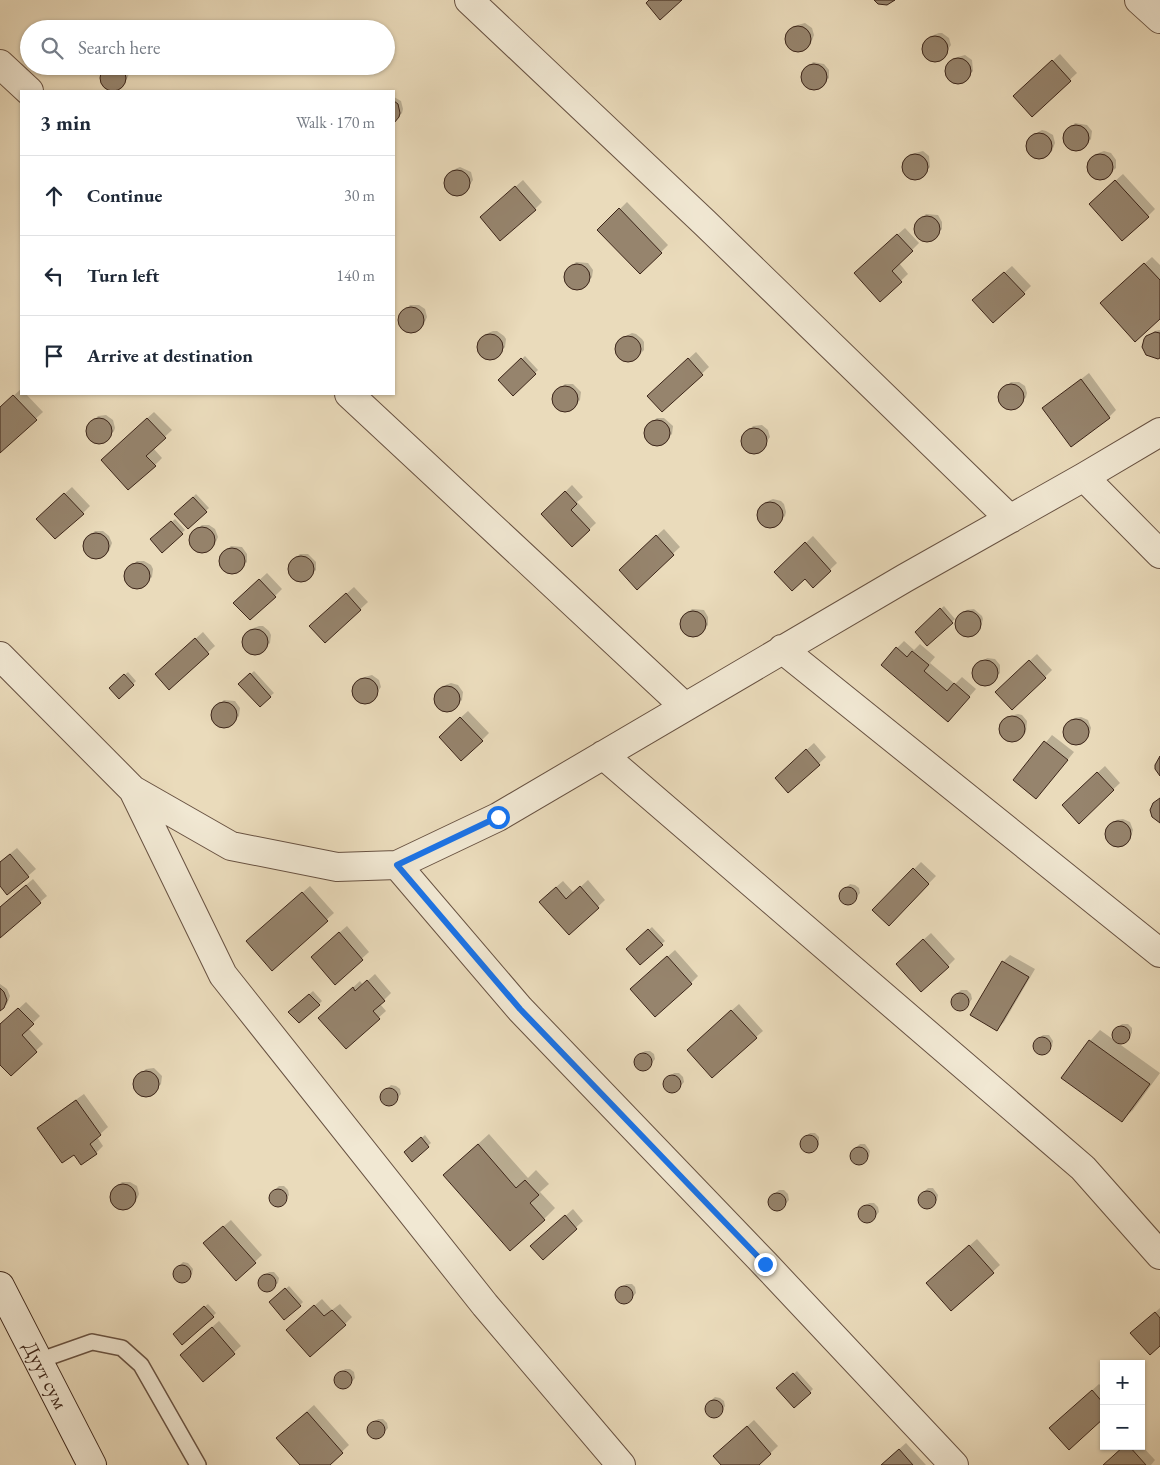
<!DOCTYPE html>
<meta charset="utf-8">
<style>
:root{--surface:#fff;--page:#f6f6f7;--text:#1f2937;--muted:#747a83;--line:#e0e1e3}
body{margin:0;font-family:"EB Garamond",serif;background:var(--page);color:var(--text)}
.controls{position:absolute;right:15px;bottom:15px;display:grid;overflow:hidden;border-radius:0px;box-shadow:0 1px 4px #0004}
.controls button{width:45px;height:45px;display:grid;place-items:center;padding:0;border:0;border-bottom:1px solid var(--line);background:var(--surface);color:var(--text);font:25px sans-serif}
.stop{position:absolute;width:15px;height:15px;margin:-11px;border:4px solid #1a73e8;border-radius:50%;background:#fff}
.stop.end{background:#1a73e8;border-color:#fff;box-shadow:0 1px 5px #0008}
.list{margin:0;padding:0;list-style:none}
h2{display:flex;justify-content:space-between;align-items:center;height:65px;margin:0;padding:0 20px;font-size:21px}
h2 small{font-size:16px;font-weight:400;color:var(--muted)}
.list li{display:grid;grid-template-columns:32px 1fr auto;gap:15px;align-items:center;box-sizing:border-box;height:80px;padding:0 20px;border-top:1px solid var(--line)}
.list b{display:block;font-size:19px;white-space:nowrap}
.list em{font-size:16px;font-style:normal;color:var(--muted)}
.icon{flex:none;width:28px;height:28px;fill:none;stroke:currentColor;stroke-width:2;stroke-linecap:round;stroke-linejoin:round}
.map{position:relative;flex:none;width:1160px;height:1465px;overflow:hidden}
.search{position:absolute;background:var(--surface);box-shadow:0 1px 4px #0004;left:20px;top:20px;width:375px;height:55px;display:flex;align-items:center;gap:12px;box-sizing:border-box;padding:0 18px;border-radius:28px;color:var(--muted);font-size:19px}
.panel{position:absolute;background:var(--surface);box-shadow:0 1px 4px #0004;left:20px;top:90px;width:375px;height:305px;border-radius:0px}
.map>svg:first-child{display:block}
</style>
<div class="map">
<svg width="1160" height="1465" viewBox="0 0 1160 1465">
<rect width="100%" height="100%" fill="#eadbbb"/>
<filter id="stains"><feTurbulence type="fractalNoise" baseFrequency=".004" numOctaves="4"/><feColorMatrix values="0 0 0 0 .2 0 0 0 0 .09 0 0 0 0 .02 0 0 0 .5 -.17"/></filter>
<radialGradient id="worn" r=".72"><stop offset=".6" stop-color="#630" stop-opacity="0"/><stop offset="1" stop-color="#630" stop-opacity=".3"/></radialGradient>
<!-- shadow -->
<path fill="#0003" d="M805,23L812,28L814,35L811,43L807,47L800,51H796L790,48L786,37L794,26Z
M939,33H942L949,38L951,45L941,59L934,61L924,54L923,47L931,36Z
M1060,54L1077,73L1032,115L1022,89Z
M965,55L972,60L973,71L964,81L956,82L950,79L946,68L954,58Z
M813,62L824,64L829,70V78L823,84L820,88L812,89L803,83L802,75L803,72Z
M108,66H127L129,74L126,81L119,87L111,89L105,85L101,75L105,68Z
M394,97L401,101L403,109L402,113L394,122Z
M1075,123L1087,125L1092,131L1091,139L1086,145L1082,149L1074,150L1065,144L1064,136L1065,133Z
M1042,130L1046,131L1053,135L1055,143L1052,151L1048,154L1037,158L1030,155L1027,144L1035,134Z
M923,151L929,156L930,167L921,177H910L905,172L904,164L911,154Z
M1104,151L1111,153L1116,160V168L1106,177L1099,179L1092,175L1089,165L1096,154Z
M460,167L471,172L473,180L463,194L456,195L446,188L445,181L453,170Z
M1123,174L1155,209L1148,216L1097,197Z
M523,180L542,202L535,209L489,210Z
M627,202L668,245L640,273L599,230Z
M926,214L938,215L942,222V229L936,235L933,239L925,241L916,234L915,227L916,223Z
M905,228L919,243L899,263L908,274L880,301L862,266Z
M1152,257L1160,265V317L1109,296Z
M576,262L588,263L593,270L592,277L587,284L583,287L575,289L566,282L565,275L569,268Z
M1012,266L1031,286L1024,293H981Z
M410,305H419L425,309L427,317L424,324L417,331L410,332L400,325L399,318L401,315Z
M1160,330V357L1145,340L1155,331Z
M493,331H497L504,336L506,339L505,347L496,357L488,359L479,352L478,345L486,334Z
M632,333L636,334L642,339L644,342V350L634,360L627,361L620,358L617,347L624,337Z
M696,352L709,367L662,411L655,389Z
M525,356L538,370L513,394L500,380Z
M1089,373L1116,410L1109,417L1044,408Z
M1011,382H1019L1025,386L1027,393L1026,397L1021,404L1013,409L1003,405L999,398L1001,391Z
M565,384H573L581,392L580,400L571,410L563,411L557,408L554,397L557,390Z
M21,389V394H26L43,412L0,451V408Z
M154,412L172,430L153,448L162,458L155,465L109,453Z
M106,415L113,420L115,428L114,431L105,441L97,443L90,439L87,432L89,425L98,416Z
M657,418H664L673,426L672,434L663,443L655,445L646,439L645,431L649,424Z
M762,425L768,430L770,437L760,451L752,453L743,446L744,435L753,426Z
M572,485L583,497L577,502L596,523L572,546L543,514Z
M72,487L90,506L83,513L45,512Z
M196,494L209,508L188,527L176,514Z
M773,499L781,501L784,504L786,512L785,516L776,526L768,527L761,524L758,513L766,502Z
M175,519L185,530L162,551L152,540Z
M202,525H209L215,529L218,537L215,544L208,551L200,552L193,549L190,538L194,531Z
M664,529L680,547L637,588L627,563Z
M95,531H103L109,536L112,543L109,551L98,558L87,555L84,548L88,537Z
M813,536L837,563L813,586L805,577L783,565Z
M231,546L242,547L247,554V562L238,571L230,573L221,567L220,559L224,552Z
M300,554H308L316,562V570L307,579L299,581L290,575L289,567L293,560Z
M137,561H144L151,565L153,569L152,577L143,586L135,588L127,581L125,574L130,567Z
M267,573L282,589L275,596H242Z
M354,587L368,602L325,642L318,619Z
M944,606L955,619L927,644L916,632Z
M692,609L704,610L708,617V625L699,635L695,636L684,633L681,626L682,618Z
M974,609L982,616L983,619L981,627L970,635H963L958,630L957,620L966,610Z
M259,626H263L269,631L271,635L270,643L261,652L254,654L245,647L244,640L251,629Z
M203,632L215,646L169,688L164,667Z
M904,641L914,650L920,644L935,657L930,663L955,684L962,677L976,689L955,713L897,648Z
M1037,654L1052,670L1045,677L1004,685Z
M987,658L995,659L1000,665V673L988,684L978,682L974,676L975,669Z
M254,671L274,693L260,705L240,684Z
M128,672L136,681L119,698L110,688Z
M372,675L379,680L381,687L371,701H359L354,696L353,688L361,678Z
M451,683L458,685L463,692L462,700L453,709L445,711L437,705L436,697L443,686Z
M224,700L235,701L240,708L239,716L234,722L230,725L222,727L214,721L212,713L217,706Z
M468,711L489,733L482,740L447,730Z
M1018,714L1022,715L1027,721L1026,732L1015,741L1008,740L1001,732L1002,725L1010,716Z
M1081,717L1088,720L1091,728L1089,735L1078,743H1071L1066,738L1065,728L1074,718Z
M1052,735L1074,752L1043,790L1015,780Z
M814,743L826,757L789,792L783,771Z
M1105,766L1120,783L1079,822L1070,798Z
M1123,819L1130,822L1133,830L1131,837L1121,845L1110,843L1107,837V830L1116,820Z
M17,848L36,869L8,893L0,884V862Z
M921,862L936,876L889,925L874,910Z
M33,879L47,896L0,936V907Z
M588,880L605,900L569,934L547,895L563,881L574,893Z
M850,884L855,885L859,888L860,893L851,903H846L842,901L840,894Z
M310,886L334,913L272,969L255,934Z
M347,926L369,952L335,983L319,950Z
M652,927L665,941L640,964L628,949Z
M931,933L955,959L948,966L904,957Z
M675,950L698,976L691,983L639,982Z
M1010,955L1035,969L1004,1022L997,1029L972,1014L1003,962Z
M375,974L391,993L380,1004L386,1011L346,1047L327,1011L360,981L363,985Z
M0,984L7,989L10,996L7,1004L0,1010Z
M961,990H967L971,994L972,999L965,1008L957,1009L953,1004V997Z
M313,991L322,1001L319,1004L293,1009Z
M26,1002L40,1016L28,1028L43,1044L11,1074L0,1063V1026Z
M739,1004L763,1031L756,1037L695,1043Z
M1122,1024H1128L1132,1028V1033L1123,1043H1118L1160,1073L1133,1110L1122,1120L1090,1041L1100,1030L1114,1040L1113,1033Z
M1043,1035H1049L1053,1041L1052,1046L1044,1053L1037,1052L1034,1046L1035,1042Z
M645,1051H650L654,1054L655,1059L648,1068L640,1069L636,1064V1057Z
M154,1068L162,1076L161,1084L152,1094L144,1096L135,1089L136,1078L146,1069Z
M674,1073H679L683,1077L684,1082L677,1090L670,1091L665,1087V1082Z
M391,1085L396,1086L400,1089L401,1094L392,1104H387L382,1099V1095Z
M84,1094L108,1127L97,1137L103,1146L96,1153H74L39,1128L46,1121Z
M810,1133H815L819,1137V1145L811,1152L804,1151L801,1147L802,1140Z
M489,1134L528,1178L536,1170L549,1184L540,1192L555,1208L544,1219L456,1164Z
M425,1135L431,1143L412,1160L408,1149Z
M860,1144H865L870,1151L869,1156L861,1163L854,1162L851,1158L852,1151Z
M122,1182H130L137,1186L139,1194L136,1201L129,1208L121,1209L114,1206L111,1195L115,1188Z
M279,1186H284L288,1190L289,1195L283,1204L275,1205L270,1200L271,1193Z
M928,1188H933L938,1195L937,1200L929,1207L922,1206L919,1200L920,1195Z
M779,1190H784L788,1194L789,1200L782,1208L775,1209L770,1204L771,1197Z
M869,1203H874L878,1207L879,1212L872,1220L865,1221L860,1217V1212Z
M573,1209L583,1221L543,1258L539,1240Z
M231,1220L262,1255L236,1279L212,1236Z
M977,1239L1000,1265L951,1310L935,1276Z
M183,1262L188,1263L193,1269L192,1274L184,1281L177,1280L174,1277L175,1270Z
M269,1272H274L279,1278L278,1283L267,1291L263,1290L259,1283L261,1279Z
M626,1284H632L635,1287L636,1293L629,1301L622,1302L618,1300L617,1293Z
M289,1286L303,1302L300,1305L273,1299Z
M322,1299L332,1310L340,1304L352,1317L345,1324L295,1323Z
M208,1304L216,1313L213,1316L177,1331Z
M1160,1308V1345L1139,1326Z
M219,1321L241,1346L203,1380L188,1348Z
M345,1369H350L354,1372L355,1378L348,1386L340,1387L336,1382V1378Z
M797,1371L813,1389L810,1392L778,1388Z
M1099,1384L1104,1389V1417L1058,1421Z
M715,1397L720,1398L724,1401L725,1406L719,1415L711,1416L706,1411L707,1404Z
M314,1405L349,1445L328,1465H302L285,1431Z
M378,1419H383L387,1423L388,1428L381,1436L374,1438L369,1433L370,1426Z
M754,1420L778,1446L758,1465H722V1449Z
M906,1443L926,1465H881Z
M1141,1445L1155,1460L1151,1465H1104L1125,1446H1141Z"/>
<!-- building -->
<path fill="#96846d" stroke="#3c2519" d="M649,0H682L660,20L646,3Z
M874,0H895L887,5L878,4Z
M785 39a13 13 0 1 1 26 0a13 13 0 1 1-26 0Z
M922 49a13 13 0 1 1 26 0a13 13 0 1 1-26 0Z
M945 71a13 13 0 1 1 26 0a13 13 0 1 1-26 0Z
M1052,60L1071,81L1032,117L1013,96Z
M801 77a13 13 0 1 1 26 0a13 13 0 1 1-26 0Z
M100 78a13 13 0 1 1 26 0a13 13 0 1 1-26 0Z
M394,101L398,104L400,113L399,117L394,123Z
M1063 138a13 13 0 1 1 26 0a13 13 0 1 1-26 0Z
M1026 146a13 13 0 1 1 26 0a13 13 0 1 1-26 0Z
M1087 167a13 13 0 1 1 26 0a13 13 0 1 1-26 0Z
M902 167a13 13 0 1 1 26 0a13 13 0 1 1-26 0Z
M444 183a13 13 0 1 1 26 0a13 13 0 1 1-26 0Z
M1115,180L1149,217L1122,241L1089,204Z
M515,186L536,210L500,241L480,217Z
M619,208L662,253L640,274L597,230Z
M914 229a13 13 0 1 1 26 0a13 13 0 1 1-26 0Z
M897,234L913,251L892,271L902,282L880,302L854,273Z
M1144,263L1160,280V319L1135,342L1100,303Z
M564 277a13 13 0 1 1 26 0a13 13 0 1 1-26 0Z
M1004,272L1025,294L993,323L972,300Z
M398 320a13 13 0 1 1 26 0a13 13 0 1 1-26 0Z
M1155,332L1160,333V358L1158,359L1146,355L1142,347L1144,339L1146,336Z
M477 347a13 13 0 1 1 26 0a13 13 0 1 1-26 0Z
M615 349a13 13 0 1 1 26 0a13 13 0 1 1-26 0Z
M521,358L536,374L513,396L498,380Z
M688,358L703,375L662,412L647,396Z
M1081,379L1110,418L1071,447L1042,408Z
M998 397a13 13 0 1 1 26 0a13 13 0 1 1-26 0Z
M552 399a13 13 0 1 1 26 0a13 13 0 1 1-26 0Z
M13,395L37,420L0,453V407Z
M86 431a13 13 0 1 1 26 0a13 13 0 1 1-26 0Z
M147,418L166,438L146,456L156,466L128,490L101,460Z
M644 433a13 13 0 1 1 26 0a13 13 0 1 1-26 0Z
M741 441a13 13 0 1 1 26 0a13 13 0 1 1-26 0Z
M565,491L577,504L571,510L590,530L572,547L541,514Z
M64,493L84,514L55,539L36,519Z
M193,497L207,512L188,529L174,514Z
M757 515a13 13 0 1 1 26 0a13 13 0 1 1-26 0Z
M171,521L183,534L162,553L150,539Z
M189 540a13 13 0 1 1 26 0a13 13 0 1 1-26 0Z
M83 546a13 13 0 1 1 26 0a13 13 0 1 1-26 0Z
M656,535L674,555L637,590L619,570Z
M805,542L831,571L813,588L805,579L792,591L774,572Z
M219 561a13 13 0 1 1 26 0a13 13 0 1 1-26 0Z
M288 569a13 13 0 1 1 26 0a13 13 0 1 1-26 0Z
M124 576a13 13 0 1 1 26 0a13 13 0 1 1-26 0Z
M259,579L276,597L250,620L233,603Z
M346,593L361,610L325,643L309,626Z
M940,608L953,623L927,646L915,632Z
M680 624a13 13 0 1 1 26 0a13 13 0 1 1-26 0Z
M955 624a13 13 0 1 1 26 0a13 13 0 1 1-26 0Z
M242 642a13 13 0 1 1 26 0a13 13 0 1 1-26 0Z
M195,638L209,654L169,690L155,674Z
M896,647L907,657L912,651L929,665L924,671L947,691L954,683L970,697L948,722L881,665Z
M1029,660L1046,678L1012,710L995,692Z
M972 673a13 13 0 1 1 26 0a13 13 0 1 1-26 0Z
M250,673L271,697L260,707L238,684Z
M124,674L134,685L119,699L109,688Z
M352 691a13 13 0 1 1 26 0a13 13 0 1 1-26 0Z
M434 699a13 13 0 1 1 26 0a13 13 0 1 1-26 0Z
M211 715a13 13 0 1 1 26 0a13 13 0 1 1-26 0Z
M999 729a13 13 0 1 1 26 0a13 13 0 1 1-26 0Z
M460,717L483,741L461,761L439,737Z
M1063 732a13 13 0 1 1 26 0a13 13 0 1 1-26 0Z
M1044,741L1068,760L1036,799L1013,780Z
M806,749L820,765L788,793L775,778Z
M1160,756V776L1155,769V765Z
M1097,772L1114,790L1079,824L1062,805Z
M1160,798V823L1152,817L1150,810L1153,803Z
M1105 834a13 13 0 1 1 26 0a13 13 0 1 1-26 0Z
M10,854L29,877L7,895L0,886V862Z
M913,868L929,884L889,926L872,910Z
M26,885L41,903L0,938V907Z
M580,886L599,908L569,935L539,902L556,887L566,899Z
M839 896a9 9 0 1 1 18 0a9 9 0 1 1-18 0Z
M302,892L328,921L272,971L246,941Z
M648,929L663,945L640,965L626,949Z
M339,932L363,960L335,985L311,957Z
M923,939L949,967L921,992L896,964Z
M667,956L692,984L655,1017L630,989Z
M1002,961L1029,977L997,1031L970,1015Z
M367,980L385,1001L373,1011L380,1019L346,1049L318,1018L353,987L355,991Z
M0,988L4,992L7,1000L4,1008L0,1011Z
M951 1002a9 9 0 1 1 18 0a9 9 0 1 1-18 0Z
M309,994L320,1005L299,1023L288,1012Z
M18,1008L34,1024L22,1035L37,1052L11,1076L0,1065V1024Z
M731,1010L757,1038L712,1078L687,1050Z
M1112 1035a9 9 0 1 1 18 0a9 9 0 1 1-18 0Z
M1033 1046a9 9 0 1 1 18 0a9 9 0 1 1-18 0Z
M1089,1040L1150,1084L1122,1122L1061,1078Z
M634 1062a9 9 0 1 1 18 0a9 9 0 1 1-18 0Z
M133 1084a13 13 0 1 1 26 0a13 13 0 1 1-26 0Z
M663 1084a9 9 0 1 1 18 0a9 9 0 1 1-18 0Z
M380 1097a9 9 0 1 1 18 0a9 9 0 1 1-18 0Z
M76,1100L101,1135L90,1144L97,1154L81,1165L74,1155L62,1163L37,1128Z
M800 1144a9 9 0 1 1 18 0a9 9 0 1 1-18 0Z
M421,1137L429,1147L412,1162L404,1152Z
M478,1144L516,1188L525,1180L539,1195L530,1203L545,1220L510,1251L443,1175Z
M850 1156a9 9 0 1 1 18 0a9 9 0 1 1-18 0Z
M110 1197a13 13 0 1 1 26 0a13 13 0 1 1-26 0Z
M269 1198a9 9 0 1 1 18 0a9 9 0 1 1-18 0Z
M918 1200a9 9 0 1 1 18 0a9 9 0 1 1-18 0Z
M768 1202a9 9 0 1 1 18 0a9 9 0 1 1-18 0Z
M858 1214a9 9 0 1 1 18 0a9 9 0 1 1-18 0Z
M565,1215L577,1229L543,1260L530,1246Z
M223,1226L256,1263L236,1281L203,1243Z
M969,1245L994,1273L951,1311L926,1283Z
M173 1274a9 9 0 1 1 18 0a9 9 0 1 1-18 0Z
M258 1283a9 9 0 1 1 18 0a9 9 0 1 1-18 0Z
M615 1295a9 9 0 1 1 18 0a9 9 0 1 1-18 0Z
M285,1288L301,1306L284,1320L269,1302Z
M314,1305L324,1316L332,1310L346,1325L310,1357L286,1330Z
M204,1306L214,1317L182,1345L173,1334Z
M1155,1312L1160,1318V1346L1150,1355L1130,1333Z
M212,1327L235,1354L203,1382L180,1355Z
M334 1380a9 9 0 1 1 18 0a9 9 0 1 1-18 0Z
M793,1373L811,1393L794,1408L776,1388Z
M1092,1390L1104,1404V1418L1069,1450L1049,1428Z
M705 1409a9 9 0 1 1 18 0a9 9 0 1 1-18 0Z
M307,1412L343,1453L330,1465H300L276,1438Z
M367 1430a9 9 0 1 1 18 0a9 9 0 1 1-18 0Z
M747,1426L771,1454L759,1465H721L713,1456Z
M1124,1446H1129L1146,1465H1103Z
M899,1449L913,1465H881Z"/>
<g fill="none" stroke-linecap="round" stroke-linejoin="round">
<!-- service casing -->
<g stroke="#685242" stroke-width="18">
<path id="service" d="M38,1361L92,1342L122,1348L141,1365L198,1465"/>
</g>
<!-- minor casing -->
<g stroke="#685242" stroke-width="30">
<path id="minor" d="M469,0L705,223L1010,519
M1139,0L1160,19
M0,64L29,91
M349,394L685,707
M1084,477L1160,554
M782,649L1160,953
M0,656L133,790L223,975L485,1305L621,1465
M603,755L1083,1168L1160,1255
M133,790L231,846L337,867L397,865L498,817L905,578L1084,477L1160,432
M397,865L520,1009L765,1264L954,1465"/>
</g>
<!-- secondary casing -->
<g stroke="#3c2519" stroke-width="30">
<g id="secondary">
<path id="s1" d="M0,1286L92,1465"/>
</g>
</g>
<!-- service -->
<use href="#service" stroke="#f1e8d3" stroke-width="15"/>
<!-- minor -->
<use href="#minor" stroke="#f1e8d3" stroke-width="28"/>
<!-- secondary -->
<use href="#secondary" stroke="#f1e8d3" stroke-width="28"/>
</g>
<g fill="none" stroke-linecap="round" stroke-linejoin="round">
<!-- route -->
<path stroke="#1a73e8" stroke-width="6" d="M498,817L397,865L520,1009L765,1264"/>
</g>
<g text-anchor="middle" stroke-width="4" stroke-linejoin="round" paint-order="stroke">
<!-- street labels -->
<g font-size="20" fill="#3c2519" stroke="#f1e8d3">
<text dy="7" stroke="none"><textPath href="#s1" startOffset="100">Дуут сум</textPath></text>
</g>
</g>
<rect width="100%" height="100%" filter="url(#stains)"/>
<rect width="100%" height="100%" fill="url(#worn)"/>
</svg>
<div class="controls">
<button>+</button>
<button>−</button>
</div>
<div class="stop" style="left:498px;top:817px"></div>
<div class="stop end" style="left:765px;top:1264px"></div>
<div class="search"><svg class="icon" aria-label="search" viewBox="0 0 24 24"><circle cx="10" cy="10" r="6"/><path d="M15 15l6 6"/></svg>Search here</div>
<section class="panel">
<h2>3 min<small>Walk · 170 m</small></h2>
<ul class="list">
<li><svg class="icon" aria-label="ahead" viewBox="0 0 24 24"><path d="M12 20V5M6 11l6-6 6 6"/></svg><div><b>Continue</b></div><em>30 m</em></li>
<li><svg class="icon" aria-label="left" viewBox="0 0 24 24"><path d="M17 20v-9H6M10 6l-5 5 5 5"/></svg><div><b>Turn left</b></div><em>140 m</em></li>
<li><svg class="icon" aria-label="arrive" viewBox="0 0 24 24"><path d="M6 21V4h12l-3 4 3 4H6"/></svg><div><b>Arrive at destination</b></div></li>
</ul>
</section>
</div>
